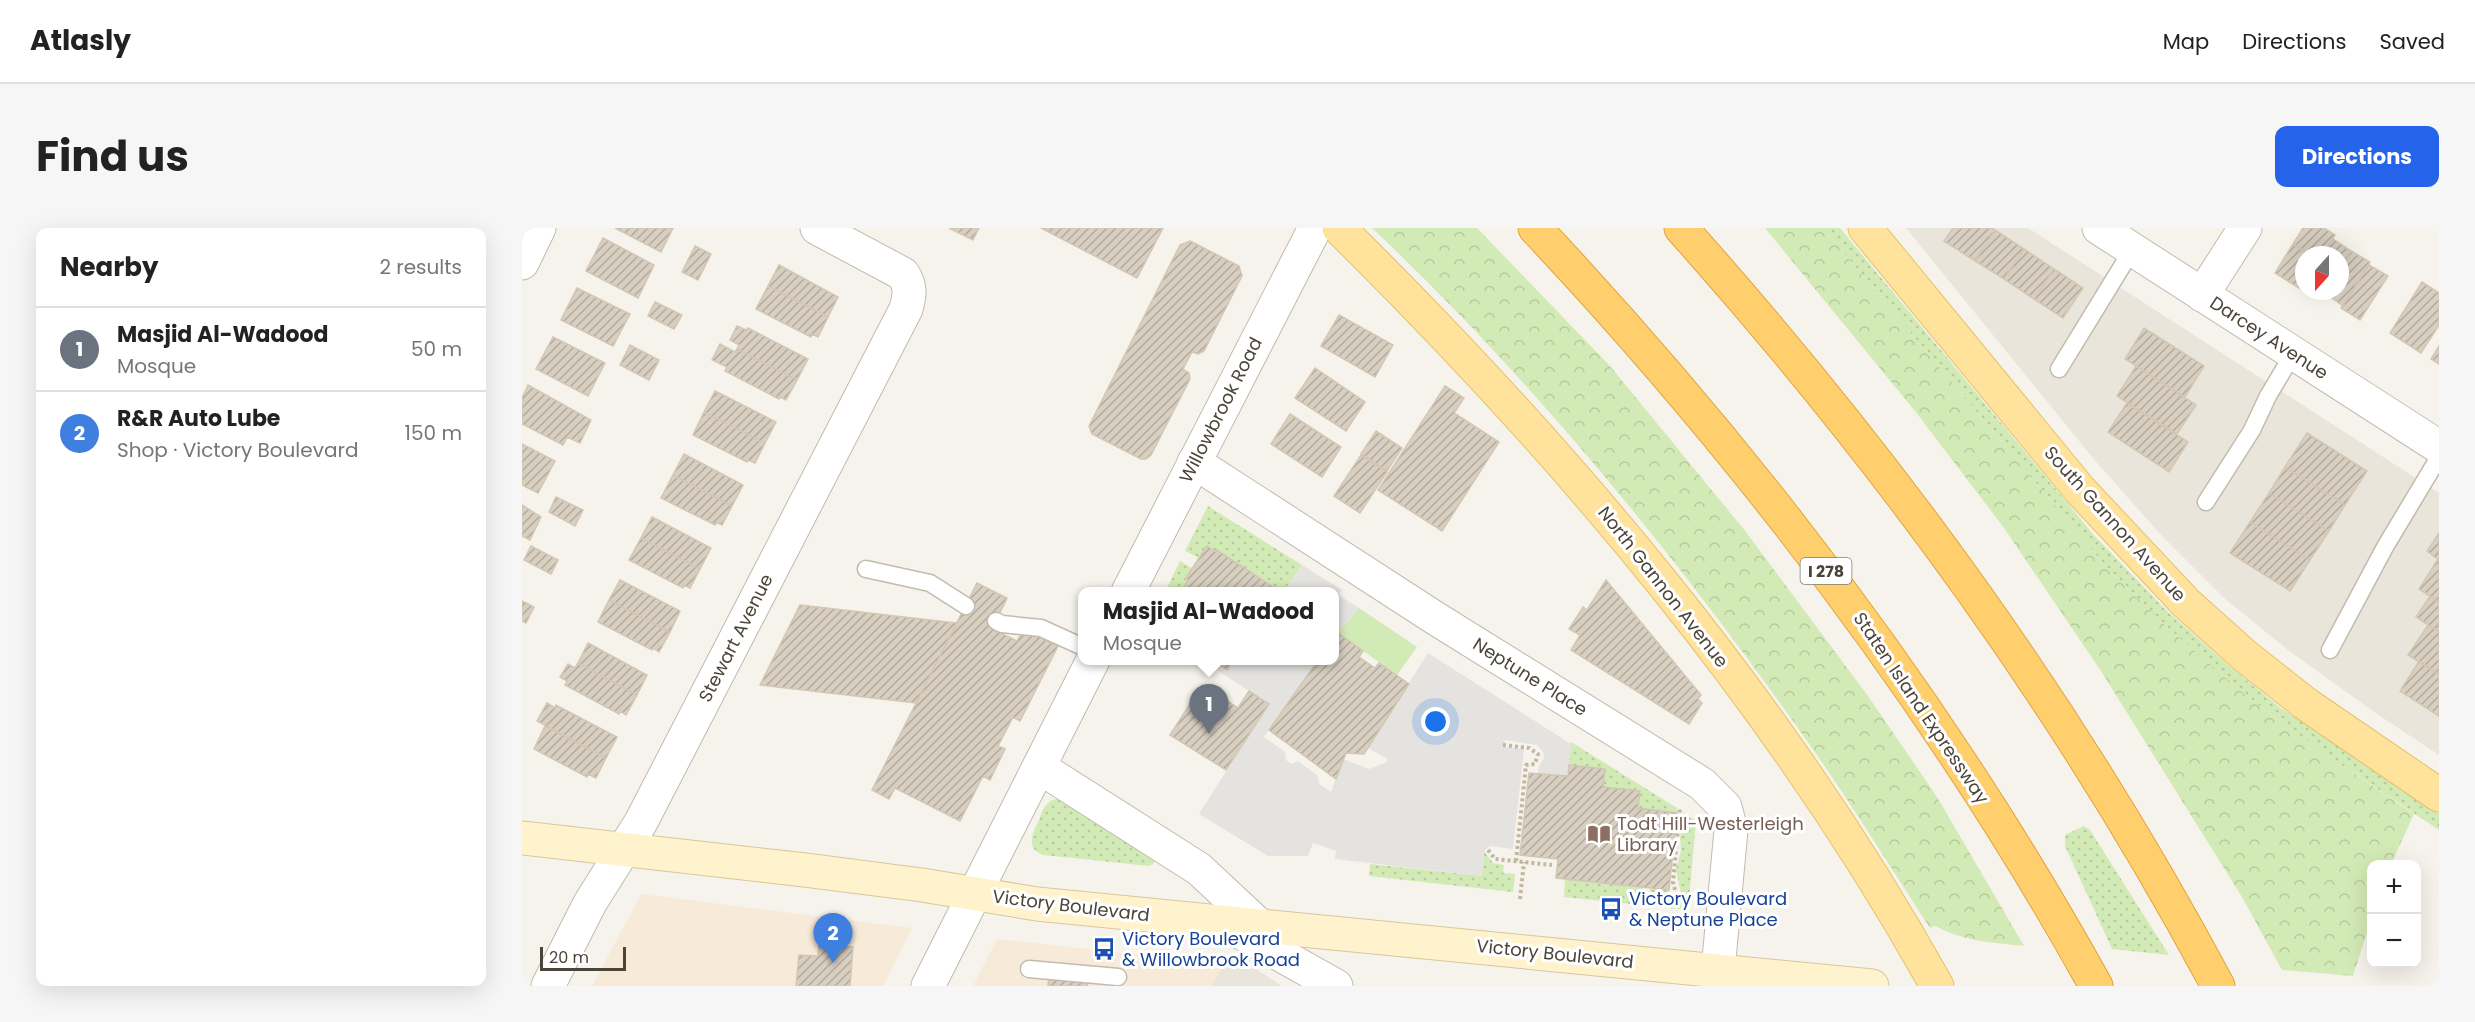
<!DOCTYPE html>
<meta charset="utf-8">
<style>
:root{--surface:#fff;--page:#f6f6f6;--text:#222;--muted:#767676;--line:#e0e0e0;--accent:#2563eb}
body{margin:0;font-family:Poppins,sans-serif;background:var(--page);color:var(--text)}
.controls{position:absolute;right:18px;bottom:18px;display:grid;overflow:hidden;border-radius:12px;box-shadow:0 6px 24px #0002}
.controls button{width:54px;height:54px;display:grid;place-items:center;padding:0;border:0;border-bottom:2px solid var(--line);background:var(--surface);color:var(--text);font:30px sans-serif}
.compass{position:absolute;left:1773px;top:18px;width:54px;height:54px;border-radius:50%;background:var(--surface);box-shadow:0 6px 24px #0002;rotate:201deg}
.scale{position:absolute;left:18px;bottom:15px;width:86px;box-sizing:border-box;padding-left:6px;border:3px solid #4b4439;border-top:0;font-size:16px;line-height:21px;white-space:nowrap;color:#4b4439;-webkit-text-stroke:4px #fff;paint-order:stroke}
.you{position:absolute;left:914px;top:494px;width:21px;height:21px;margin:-15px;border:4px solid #fff;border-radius:50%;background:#1a73e8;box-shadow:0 0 0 9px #1a73e833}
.badge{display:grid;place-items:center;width:39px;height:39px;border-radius:50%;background:var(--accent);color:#fff;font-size:20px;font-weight:700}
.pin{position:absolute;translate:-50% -50px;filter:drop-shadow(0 2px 3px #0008)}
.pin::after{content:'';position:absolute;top:32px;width:21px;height:18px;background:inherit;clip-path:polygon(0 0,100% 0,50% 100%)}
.popup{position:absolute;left:556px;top:359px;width:261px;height:78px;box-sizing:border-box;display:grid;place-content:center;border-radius:12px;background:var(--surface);filter:drop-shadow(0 2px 4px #0005);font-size:20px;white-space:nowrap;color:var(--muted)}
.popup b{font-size:22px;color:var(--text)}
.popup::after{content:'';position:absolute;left:50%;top:100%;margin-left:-12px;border:12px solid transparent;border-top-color:var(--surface)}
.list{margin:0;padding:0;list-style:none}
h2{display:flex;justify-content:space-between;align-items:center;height:78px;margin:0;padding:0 24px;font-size:26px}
h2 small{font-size:20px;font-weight:400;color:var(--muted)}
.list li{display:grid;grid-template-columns:39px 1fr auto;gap:18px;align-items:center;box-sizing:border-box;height:84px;padding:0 24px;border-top:2px solid var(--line)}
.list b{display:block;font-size:22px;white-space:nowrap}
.list p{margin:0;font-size:20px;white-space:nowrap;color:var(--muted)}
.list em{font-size:20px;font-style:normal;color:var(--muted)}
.map{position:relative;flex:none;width:1917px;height:758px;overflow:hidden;border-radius:12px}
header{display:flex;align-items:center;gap:36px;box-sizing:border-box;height:84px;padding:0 30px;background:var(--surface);border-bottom:2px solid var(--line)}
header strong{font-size:28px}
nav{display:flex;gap:33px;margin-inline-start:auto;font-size:21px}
.intro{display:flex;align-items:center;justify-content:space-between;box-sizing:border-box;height:144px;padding:0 36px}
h1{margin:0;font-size:42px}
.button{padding:15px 27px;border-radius:12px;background:var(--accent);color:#fff;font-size:21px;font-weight:700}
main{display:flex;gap:36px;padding:0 36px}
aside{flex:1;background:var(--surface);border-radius:12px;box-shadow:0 6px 24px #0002}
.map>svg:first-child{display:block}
</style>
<header>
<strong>Atlasly</strong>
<nav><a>Map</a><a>Directions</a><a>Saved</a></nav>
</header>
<div class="intro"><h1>Find us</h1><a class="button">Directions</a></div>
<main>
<aside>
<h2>Nearby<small>2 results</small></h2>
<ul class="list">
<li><span class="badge" style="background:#6b7280">1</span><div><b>Masjid Al-Wadood</b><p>Mosque</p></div><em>50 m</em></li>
<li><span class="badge" style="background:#3f7fe0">2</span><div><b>R&amp;R Auto Lube</b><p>Shop · Victory Boulevard</p></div><em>150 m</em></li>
</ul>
</aside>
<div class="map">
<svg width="1917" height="758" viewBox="0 0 1917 758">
<defs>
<pattern id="grass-dots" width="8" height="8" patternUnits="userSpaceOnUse" patternTransform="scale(1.5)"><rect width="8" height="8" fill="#d2eab5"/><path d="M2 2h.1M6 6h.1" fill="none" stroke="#b6ca9c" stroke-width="1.8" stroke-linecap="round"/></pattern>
<pattern id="forest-crowns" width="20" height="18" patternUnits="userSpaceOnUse" patternTransform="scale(1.5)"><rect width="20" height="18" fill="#d2eab5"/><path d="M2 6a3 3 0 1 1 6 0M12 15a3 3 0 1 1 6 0" fill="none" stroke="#b6ca9c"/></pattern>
<pattern id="building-hatch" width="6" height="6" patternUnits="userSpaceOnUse" patternTransform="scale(1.5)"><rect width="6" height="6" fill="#d8cfc1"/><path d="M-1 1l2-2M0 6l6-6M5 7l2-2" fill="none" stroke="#b1aa9e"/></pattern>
</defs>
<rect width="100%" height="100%" fill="#f6f3ec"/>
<!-- residential -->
<path fill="#eae5da" d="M1384,0H1506L1917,265V527L1855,486L1766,422L1702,370L1640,308L1575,235Z
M702,736L731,739L760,758H689Z"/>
<!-- commercial -->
<path fill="#f7ead8" d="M119,666L390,700L361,758H70Z
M475,711L702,736L689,758H451Z"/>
<!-- grass -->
<path fill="url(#grass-dots)" d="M1301,0H1318L1571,306L1644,382L1707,438L1759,480L1917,586V602L1800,524L1726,469L1646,400L1586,341Z
M686,278L780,337L762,363H759L695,322L694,324L685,319L677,330L663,323Z
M658,333L670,340L664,351L666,352L659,363L643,364Z
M1049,514L1155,580V585L1116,580L1117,563L1081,559L1083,541L1047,537Z
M539,570L633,631L631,636L627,638L522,627C503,621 510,606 517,592C519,587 521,579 526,575C529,572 535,571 539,570Z
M1162,585L1174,593L1166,682L1126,678L1128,660L1147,662L1148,667L1154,670L1159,666L1154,642L1159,622L1158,609L1162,596Z
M1562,598L1568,602L1647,727L1590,721L1543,618V607Z
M962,623L971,635L982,637L981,645L993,646L991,664L847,648L848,636L960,648Z
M1043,651L1121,659L1119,677L1042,669Z"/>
<!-- forest -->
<path fill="url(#forest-crowns)" d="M850,0H955L1088,138L1224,304L1346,468L1415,569L1502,718C1467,714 1445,714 1413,698L1408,700C1365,634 1324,567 1278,503C1151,324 1010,151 850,0Z
M1243,0H1301L1586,341L1646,400L1726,469L1800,524L1892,586L1869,636H1850L1849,692L1831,748L1760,742L1720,669L1579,443L1482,300L1393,183Z"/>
<!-- park -->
<path fill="#d2eab5" d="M837,380L895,419L875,447L816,405Z"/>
<!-- parking -->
<path fill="#e5e3e0" d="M780,337L820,362L817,367L837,380L813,409V364H762Z
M906,425L1049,516L1046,548L1016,545L1017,538L1022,530L1021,524L1015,517L983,512L982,519L1002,521L991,621L968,618L962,623L960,648L813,631L814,623L791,615L786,628H746L677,586L747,476L689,438L692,433L705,442L711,433H796L742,509L763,524L764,532L769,536L776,533L796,548L797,556L809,564L821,531L847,541L865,534V531L846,520Z"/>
<!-- building -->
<path fill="url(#building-hatch)" stroke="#d3c7b4" stroke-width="1.5" d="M93,0H151L139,24Z
M427,0H457L451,12Z
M519,0H641L615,50Z
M1431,0H1470L1473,2L1453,33L1422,13Z
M1781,0H1802L1813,7L1801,27H1789L1771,16Z
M1473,2L1502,21L1482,51L1453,33Z
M81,10L132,37L116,70L64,43Z
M1811,11L1829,23L1818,41V27H1801Z
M668,13L717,38L720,48L682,123L676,126L670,124L661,141L667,145L668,151L629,227L624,231H619L570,206L567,198L658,17Z
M1771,16L1789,27H1782V57L1779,61L1753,45Z
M173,18L189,26L176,52L160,44Z
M1502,21L1532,41L1512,71L1482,51Z
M1829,23L1848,34L1821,78L1803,65L1804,63H1818V41Z
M257,37L316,69L306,89L246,58Z
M1847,37L1866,48L1838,92L1819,80Z
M1532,41L1561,60L1541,90L1512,71Z
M1900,54L1917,65V97L1899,125L1868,105Z
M246,58L306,89L296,109L290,106L289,109L234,81Z
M55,60L108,86L91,118L39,92Z
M133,74L160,87L152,101L126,88Z
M817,87L871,117L853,149L799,118Z
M215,98L224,102L226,100L286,131L275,152L215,121L217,117L208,112Z
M1622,100L1682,138L1663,169L1603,131Z
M31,109L83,135L66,168L14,141Z
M198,116L213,124L215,121L275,152L264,172L258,169L257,171L203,143L205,139L190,132Z
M108,117L137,132L127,152L98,137Z
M1917,118V136L1909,131Z
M1614,138L1674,177L1655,206L1595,168Z
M793,140L843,174L824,203L773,170Z
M6,157L69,192L58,215L45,209L41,217L0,196V170Z
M923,158L942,170L932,185L977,214L920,303L856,262Z
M193,163L254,194L243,215L182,184Z
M1605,175L1666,214L1647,244L1586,204Z
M182,184L243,215L233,235L226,232L225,234L171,207Z
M768,186L819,219L800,249L749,216Z
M854,203L880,220L865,243L839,226Z
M1785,205L1845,243L1823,277L1763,239Z
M0,216L33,233L16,265L0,257Z
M162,226L221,257L210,278L151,247Z
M839,227L865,244L838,285L812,268Z
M1763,239L1823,277L1807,303L1747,265Z
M151,247L210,278L200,297L194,294L193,297L139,270Z
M1747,265L1807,303L1788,332L1728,294Z
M34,269L61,282L53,298L27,284Z
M0,277L19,289L8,312L0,308Z
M130,289L189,320L178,341L119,310Z
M1728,294L1788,332L1768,363L1708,325Z
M1917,305V332L1905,323Z
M119,310L178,341L168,360L162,357L161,360L107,332Z
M9,318L36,332L29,346L2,332Z
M685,318L694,324L695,322L759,364H659L666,352L663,351Z
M1916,331L1917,332V374L1897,361Z
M98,352L158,383L148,404L87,372Z
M1084,352L1179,467L1176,471L1180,475L1167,496L1049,422L1058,407L1047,401L1061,379L1065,382Z
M455,355L485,370L470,401L495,413L502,401L536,418L498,493L491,489L476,518L483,521L468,552L461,548L438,593L373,560L367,571L350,562Z
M1908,368L1917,374V404L1894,389Z
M87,372L148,404L137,424L131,420L130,422L76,394Z
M0,373L12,379L4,395L0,393Z
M278,377L435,395L394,475L238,457Z
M1906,397L1917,404V446L1886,427Z
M816,405L841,423L837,429L853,440L857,435L887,456L842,526L824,525L814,551L747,502L796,432H813V409Z
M66,415L125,447L115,467L56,435Z
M681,432H711L705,442L692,433L689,438Z
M1897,433L1917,446V488L1878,463Z
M56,435L115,467L104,487L98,483L97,486L43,457L45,453L38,449L46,436L53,440Z
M680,457L716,480L727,463L747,476L704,542L648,507Z
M25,475L33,480L34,477L95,509L84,530L15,493Z
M23,498L84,530L74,550L66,546L65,549L12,521Z
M1047,537L1083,541L1081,559L1118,563L1116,580L1155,585L1147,662L1034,650L1036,631L998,627L1007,545L1046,548Z
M297,716L331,719L328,758H274L277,727L296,728Z
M527,748L566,752L565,758H526Z"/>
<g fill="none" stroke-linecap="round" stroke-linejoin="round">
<!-- service casing -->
<g stroke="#c2bbae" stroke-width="19">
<path id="service" d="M1537,141L1610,22
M1684,274L1730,202L1746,168L1771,126
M344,341L408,355L444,378
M474,393L480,396L519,400L561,419
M1808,422L1863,319L1917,229
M507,741L596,749"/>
</g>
<!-- minor casing -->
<g stroke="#c2bbae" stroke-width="35">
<path id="minor" d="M1577,0L1917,219
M0,35L17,0
M1680,67L1723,0
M672,234L913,390L1180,556L1203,579L1209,602L1196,742
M702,695L814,758
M26,758L68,675L119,594L384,81C388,67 389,58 381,46L295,0"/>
</g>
<!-- tertiary casing -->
<g stroke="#c2bbae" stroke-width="35">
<path id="tertiary" d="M606,364L793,0
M517,539L677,641L739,699
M406,758L571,432"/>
</g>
<!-- secondary casing -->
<g stroke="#d6c79b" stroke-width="35">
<path id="secondary" d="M0,610L283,642L400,657L515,676L1350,758"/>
</g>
<!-- primary casing -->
<g stroke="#e6c16a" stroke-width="35">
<path id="primary" d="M817,0C1046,226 1258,476 1415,758
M1343,0L1558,262L1664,375L1723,428L1784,476L1917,567"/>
</g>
<!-- motorway casing -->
<g stroke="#e0a43c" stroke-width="35">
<path id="motorway" d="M1013,0C1230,231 1420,480 1574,758
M1159,0C1368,234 1548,481 1696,758"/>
</g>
<!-- path -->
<path stroke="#c4b79f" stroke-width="4" stroke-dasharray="3 3" stroke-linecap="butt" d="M981,517L1007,520L1016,526L1013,536L1004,537L994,633
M966,622L973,631L1030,637
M1153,662L1151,654L1158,579
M998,671L1002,634"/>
<!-- service -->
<use href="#service" stroke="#fff" stroke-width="16"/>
<!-- minor -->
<use href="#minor" stroke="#fff" stroke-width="33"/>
<!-- tertiary -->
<use href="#tertiary" stroke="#fff" stroke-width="33"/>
<!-- secondary -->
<use href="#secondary" stroke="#fff3cd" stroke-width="33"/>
<!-- primary -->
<use href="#primary" stroke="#ffe39c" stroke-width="33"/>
<!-- motorway -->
<use href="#motorway" stroke="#ffcf6e" stroke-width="33"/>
</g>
<!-- icons -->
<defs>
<g id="library-bare" transform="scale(1.8)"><path d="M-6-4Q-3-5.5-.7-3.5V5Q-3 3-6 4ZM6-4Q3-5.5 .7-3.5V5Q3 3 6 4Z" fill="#8d6e63" stroke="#fff" stroke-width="2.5" paint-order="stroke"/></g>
<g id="bus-bare" transform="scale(1.8)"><path d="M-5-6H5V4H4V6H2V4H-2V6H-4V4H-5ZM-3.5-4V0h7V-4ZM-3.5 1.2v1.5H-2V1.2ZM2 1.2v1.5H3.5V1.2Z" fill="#1a4fb4" stroke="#fff" stroke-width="2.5" paint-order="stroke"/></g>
</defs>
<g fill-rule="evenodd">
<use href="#library-bare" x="1077" y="606"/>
<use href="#bus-bare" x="1089" y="681"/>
<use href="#bus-bare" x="582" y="721"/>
</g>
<g text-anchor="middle" stroke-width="6" stroke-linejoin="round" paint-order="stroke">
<!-- shield labels -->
<rect fill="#fff" stroke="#817c74" stroke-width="1.5" x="1278.5" y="330" width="51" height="26" rx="4.5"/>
<g font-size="16" font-weight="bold" fill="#4b4439">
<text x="1304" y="349">I 278</text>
</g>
<!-- street labels -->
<g font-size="18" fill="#4b4439" stroke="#fff">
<text transform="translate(1747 110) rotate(33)" y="6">Darcey Avenue</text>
<text transform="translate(699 182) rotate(-63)" y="6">Willowbrook Road</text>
<text transform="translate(1593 296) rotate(48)" y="6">South Gannon Avenue</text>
<text transform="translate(1141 359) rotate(52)" y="6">North Gannon Avenue</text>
<text transform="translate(214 410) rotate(-63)" y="6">Stewart Avenue</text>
<text transform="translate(1008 449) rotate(32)" y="6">Neptune Place</text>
<text transform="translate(1399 480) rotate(56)" y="6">Staten Island Expressway</text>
<text transform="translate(549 678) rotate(7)" y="6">Victory Boulevard</text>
<text transform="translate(1033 726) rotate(6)" y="6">Victory Boulevard</text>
</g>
<!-- education labels -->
<g font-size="18" fill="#785e54" stroke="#fff" text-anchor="start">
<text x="1095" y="602">Todt Hill-Westerleigh<tspan x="1095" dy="21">Library</tspan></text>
</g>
<!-- transit labels -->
<g font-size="18" fill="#164399" stroke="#fff" text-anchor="start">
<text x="1107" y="677">Victory Boulevard<tspan x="1107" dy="21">&amp; Neptune Place</tspan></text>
<text x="600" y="717">Victory Boulevard<tspan x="600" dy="21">&amp; Willowbrook Road</tspan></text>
</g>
</g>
</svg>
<div class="controls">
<button>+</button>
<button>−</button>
</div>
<svg class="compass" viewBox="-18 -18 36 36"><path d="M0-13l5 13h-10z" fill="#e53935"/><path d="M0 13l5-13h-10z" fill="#767676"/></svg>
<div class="scale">20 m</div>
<div class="you"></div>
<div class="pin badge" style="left:687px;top:506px;background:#6b7280">1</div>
<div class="popup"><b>Masjid Al-Wadood</b>Mosque</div>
<div class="pin badge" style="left:311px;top:735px;background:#3f7fe0">2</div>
</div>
</main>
